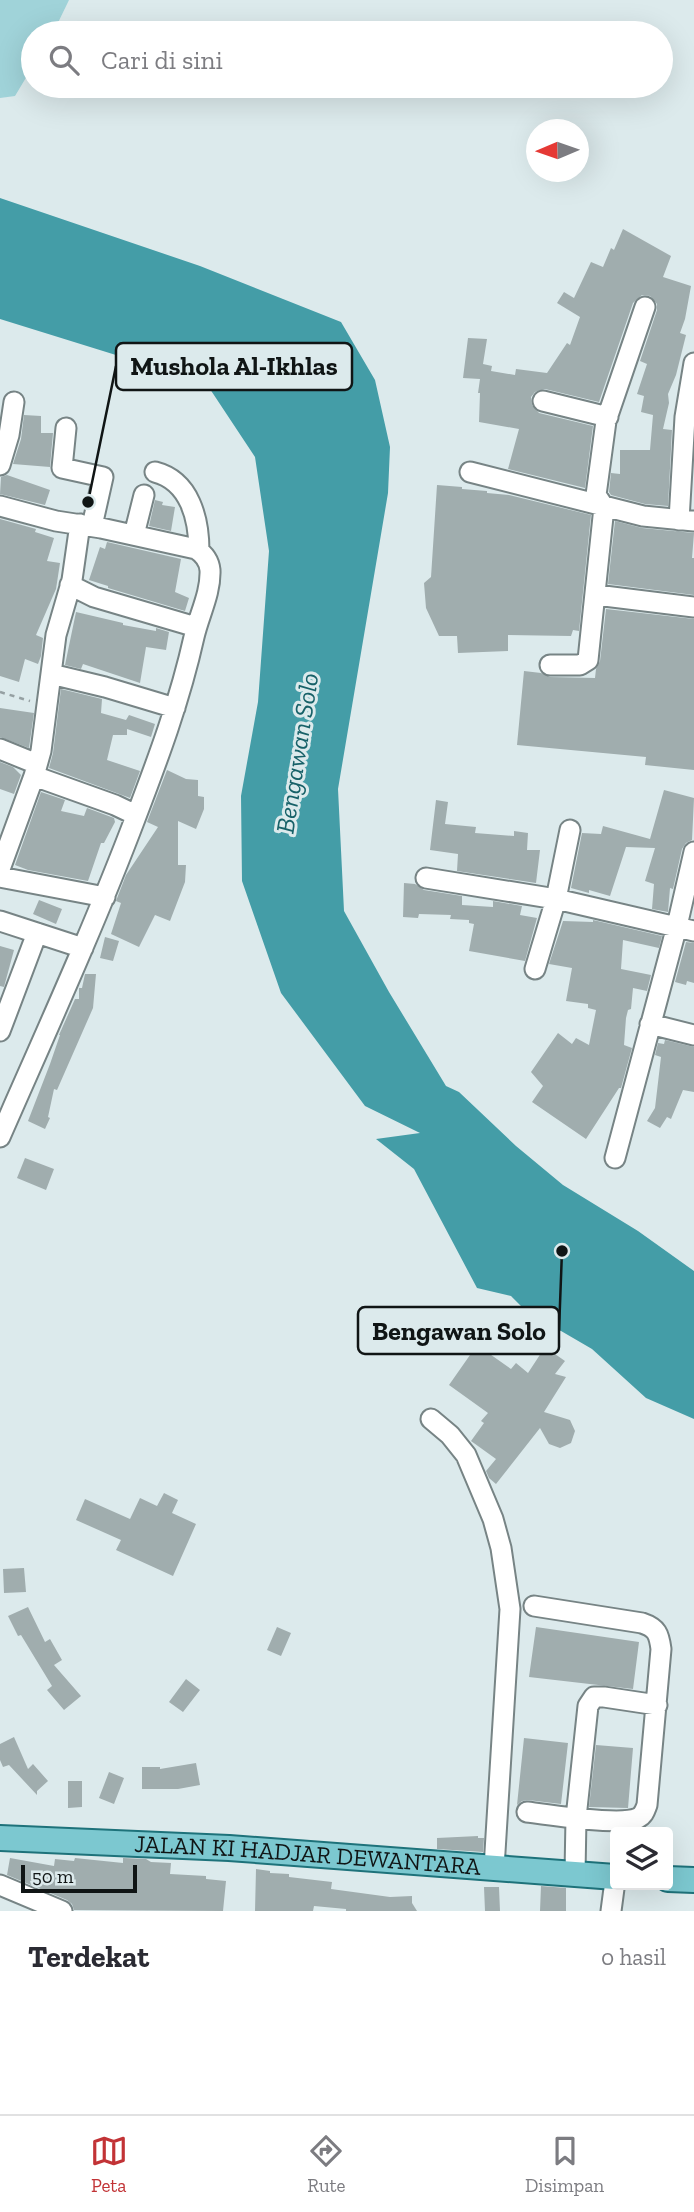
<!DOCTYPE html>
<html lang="id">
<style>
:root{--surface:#fff;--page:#f7f7f7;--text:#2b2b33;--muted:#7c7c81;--line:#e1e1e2;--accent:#c23336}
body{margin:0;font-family:"Zilla Slab",serif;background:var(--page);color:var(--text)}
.controls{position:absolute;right:21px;bottom:21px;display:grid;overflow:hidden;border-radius:7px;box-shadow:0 7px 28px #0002}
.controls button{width:63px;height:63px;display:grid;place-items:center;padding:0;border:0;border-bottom:2px solid var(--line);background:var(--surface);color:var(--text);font:35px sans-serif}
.compass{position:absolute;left:526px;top:119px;width:63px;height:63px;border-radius:50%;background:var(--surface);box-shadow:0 7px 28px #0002;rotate:268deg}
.scale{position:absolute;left:21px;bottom:18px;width:116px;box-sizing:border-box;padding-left:7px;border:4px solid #101515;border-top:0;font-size:19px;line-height:24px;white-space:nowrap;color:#101515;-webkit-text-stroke:5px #dceaec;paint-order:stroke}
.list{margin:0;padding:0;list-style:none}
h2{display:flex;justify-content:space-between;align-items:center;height:91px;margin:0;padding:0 28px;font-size:30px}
h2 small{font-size:23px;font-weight:400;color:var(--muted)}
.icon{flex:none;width:38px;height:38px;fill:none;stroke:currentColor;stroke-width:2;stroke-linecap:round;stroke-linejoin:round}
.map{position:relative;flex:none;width:694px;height:1911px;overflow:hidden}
.search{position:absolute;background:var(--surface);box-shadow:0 7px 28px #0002;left:21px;right:21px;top:21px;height:77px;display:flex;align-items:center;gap:18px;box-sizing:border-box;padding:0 24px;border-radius:38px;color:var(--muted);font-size:26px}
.sheet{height:203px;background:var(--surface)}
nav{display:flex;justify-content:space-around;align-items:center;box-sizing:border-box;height:98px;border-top:2px solid var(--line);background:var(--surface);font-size:19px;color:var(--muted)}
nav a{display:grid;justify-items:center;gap:4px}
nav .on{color:var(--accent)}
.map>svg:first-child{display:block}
</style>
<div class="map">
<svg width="694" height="1911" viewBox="0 0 694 1911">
<rect width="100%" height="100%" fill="#dceaec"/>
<!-- green -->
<path fill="#a0d3d9" d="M0,0H69L53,33H33V66L15,96L0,98Z"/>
<!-- water -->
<path fill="#449da7" d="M0,198L200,266L341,322L375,380L390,447L388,493L338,789L344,911L389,992L446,1086L459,1092L516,1146L563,1185L638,1231L694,1271V1419L646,1398L592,1349L525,1310L511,1296L477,1288L414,1169L376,1139L420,1133L365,1106L281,993L242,881L241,796L258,702L269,551L255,457L206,383L0,319Z"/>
<!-- building -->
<path fill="#a0adae" d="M623,229L671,256L663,277L691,286L685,319L680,333L686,335L676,375L668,394L669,403L663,429L672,430L668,506L645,504L611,495L609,492L611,473L620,474V450H650L653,415L641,412L644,396L637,394L647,364L640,361L657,310V304L650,296L642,295L633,303L599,402L545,389L535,392L531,397L532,405L539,413L593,426L585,488L508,469L519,429L479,422L480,393H478L480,379L463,378L468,338L487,339L483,364L492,366L491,371L515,375L516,369L547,373L567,343L570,345L580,317L557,303L564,292L574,298L591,262L603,267L611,248L614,250Z
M24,415L41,416V433H53L50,467L13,464L21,439Z
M7,475L50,490L45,505L0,494L1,477Z
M437,485L462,487V489L487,491V493L509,495L591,515L579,631L573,630L571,636L508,635V651L458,653L457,636H439L426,608L424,583L431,577Z
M155,500L163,502L162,505L175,507L171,531L149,526Z
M0,519L36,529L35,532L54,538L47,561L60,563L56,589L36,635L43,638L41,656L38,664L25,659L19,682L0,676Z
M615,521L642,528L694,533L692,558H694V595L608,584Z
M107,542L181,559L175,592L189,598L185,611L108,588V586L89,580L100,547L105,549Z
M606,609L694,619V770L645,765L646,757L517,745L524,671L541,673L550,677L595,678L596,669L600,661Z
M76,612L123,623V625L156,631V628L169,632L166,650L146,647L140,683L83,664L81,669L65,665Z
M61,689L102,699L101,713L126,720L129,715L155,724L151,737L127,729V735H113L107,760L140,771L130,798L49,768L53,753Z
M0,708L34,713L29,748L0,737Z
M0,762L13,767L21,775L14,794L0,789Z
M167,770L186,779L198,780V796L204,797V809L196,829L178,821V865H186L185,882L170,921L155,915L139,947L111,934L121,903L116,901L126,875L158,827L147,822Z
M664,790L694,798L692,840L686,843L682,849L673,889L670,888L668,912L652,909L654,884L645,881L655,848L626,847L610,896L589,890V893L571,888L582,833L601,834L603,826L650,839Z
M41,792L65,800L61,811L84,816L87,808L114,818L115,822L104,843H101L88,881L28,870L15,865Z
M436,800L448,802L445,824L476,827L475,833L514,836V831L528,833L527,850H540L536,883L457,871L458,854L430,850Z
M404,883L415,884L424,890L462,896V905L493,907V901L522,906L520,915L537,918L525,961L469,951L474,924L469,923V920L450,919L451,915L419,914L418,918L403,917Z
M39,900L62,909L56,924L33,914Z
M593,920L662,936L659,948L623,940L621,969L651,975L647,991L633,988L631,1009L628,1010L626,1018L624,1045L632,1048L621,1088H619L586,1139L532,1102L543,1086L531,1072L558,1033L572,1044L576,1038L589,1045L596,1010L588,1008V1004L566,1001L572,968L549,964L563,921L593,922Z
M105,937L119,941L113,961L100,958Z
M686,942L694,943V983L687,981L686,985L675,982Z
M0,946L14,950L4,987L0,986Z
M85,974H96L93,1008L57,1090L54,1089L48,1117L50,1118L45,1129L28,1121L50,1064L60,1035H59L75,999H79V988H82Z
M665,1040L694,1047V1092L683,1090L671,1119L667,1117L660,1128L647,1121L655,1108L661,1057L655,1055L658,1043L664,1044Z
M25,1158L54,1169L46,1190L17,1178Z
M477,1345L511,1369L516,1363L528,1373L545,1347L565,1361L555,1374L566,1377L544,1412L570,1420L575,1431L571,1443L560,1448L549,1444L540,1428L496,1484L489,1478L486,1471L496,1459L471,1441L484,1423L481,1421L488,1413L449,1385Z
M164,1493L178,1500L172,1513L196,1524L173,1576L116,1550L121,1540L76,1520L85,1499L130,1519L140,1498L157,1506Z
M24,1568L26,1592L4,1593L3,1569Z
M28,1607L45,1642L50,1639L62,1660L54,1665L81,1696L64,1710L47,1690L52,1686L21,1635L18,1636L8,1616Z
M277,1627L291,1633L281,1656L267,1650Z
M536,1627L639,1642L633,1689L529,1677Z
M186,1679L200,1690L183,1712L169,1702Z
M14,1737L28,1769L33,1764L48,1781L37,1791V1795L9,1765L3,1767L0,1760V1744Z
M524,1738L568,1743L561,1804L528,1800L522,1801L517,1805Z
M596,1745L633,1748L628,1808L589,1807Z
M196,1763L200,1785L178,1789H142V1767H160V1769Z
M109,1772L124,1778L114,1804L99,1798Z
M68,1781H82V1807L68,1808Z
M478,1836V1838H484L483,1852L437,1849V1838Z
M10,1858L54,1866L55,1859L74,1861L75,1858L123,1863V1858L146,1859L151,1862L171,1863L170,1874L206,1876V1879L226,1881L223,1911L74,1910L72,1904L67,1900L7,1875Z
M256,1869L270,1871V1873L289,1874V1877L332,1882L331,1889L390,1897L412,1896V1903L417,1911H346V1909L314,1906L313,1911H255Z
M541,1886L566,1888V1911H540Z
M484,1887H499L500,1911H485Z"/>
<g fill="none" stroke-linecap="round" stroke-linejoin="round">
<!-- minor casing -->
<g stroke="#778485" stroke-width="23">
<path id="minor" d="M543,401L608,417
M66,428L62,468L103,477L92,526
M0,465L9,435L14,402
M155,472C190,481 199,519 199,551
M470,472L643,516L694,521
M0,506L56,521L101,528L196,549C204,554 209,560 210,570C211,593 199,615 194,637C180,700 158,759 135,819C94,927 46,1032 0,1137
M679,520L685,417L694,363
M134,535L144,495
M70,585L94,597L196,627
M596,595L694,607
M550,665H580L588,660L604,507L596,495L606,421L645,307
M51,674L105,687L175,708
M0,749L37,764
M34,776L115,805L136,815
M0,869L34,776L41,751L56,635L72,580L80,524
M0,877L105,897
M426,878L556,899L694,931
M0,921L83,948
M535,969L556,899L570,830
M650,1024L694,1035
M0,1031L37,933
M615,1158L677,926L694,852
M431,1419L450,1435L466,1455L493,1519L501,1548L510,1609L494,1868
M527,1812C549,1815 620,1826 638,1818C644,1815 645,1810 647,1805L661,1649C659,1634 657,1628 642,1623L534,1606
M575,1873L576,1818L588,1706L594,1697H604L657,1705
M0,1885L62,1911
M611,1911L615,1881"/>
</g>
<!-- major casing -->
<g stroke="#1e727a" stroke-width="28">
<g id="major">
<path id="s1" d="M0,1838L229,1848L615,1877"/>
<path d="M668,1879L694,1880"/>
</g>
</g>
<!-- path -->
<path stroke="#95a0a2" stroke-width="2.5" stroke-dasharray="5 5" stroke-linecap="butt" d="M0,692L30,701"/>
<!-- minor -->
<use href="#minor" stroke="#fff" stroke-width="19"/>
<!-- major -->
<use href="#major" stroke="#7cc8d0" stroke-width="24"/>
</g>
<g text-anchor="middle" stroke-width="6" stroke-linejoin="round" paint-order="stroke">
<!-- street labels -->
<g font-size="24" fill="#101515" stroke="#dceaec">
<text dy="8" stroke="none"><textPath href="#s1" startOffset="308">JALAN KI HADJAR DEWANTARA</textPath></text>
</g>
<!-- water labels -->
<g font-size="26" font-style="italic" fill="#176168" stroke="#dceaec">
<text transform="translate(297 753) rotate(-81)" y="9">Bengawan Solo</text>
</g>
</g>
<!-- callouts -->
<path fill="none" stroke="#101515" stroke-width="2.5" d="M88 502L116 366M562 1251L559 1331"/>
<g fill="#101515" stroke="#dceaec" stroke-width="2.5">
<circle cx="88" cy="502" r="7"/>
<circle cx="562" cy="1251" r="7"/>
</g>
<g fill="#dceaec" stroke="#101515" stroke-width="2.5">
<rect x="116" y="343" width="236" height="47" rx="7"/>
<rect x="358" y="1307" width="201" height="47" rx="7"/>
</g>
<g font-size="26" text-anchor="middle" font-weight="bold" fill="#101515">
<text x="234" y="375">Mushola Al-Ikhlas</text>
<text x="459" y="1340">Bengawan Solo</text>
</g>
</svg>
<div class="controls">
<button><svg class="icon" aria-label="layers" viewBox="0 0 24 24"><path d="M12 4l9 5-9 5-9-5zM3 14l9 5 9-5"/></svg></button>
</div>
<svg class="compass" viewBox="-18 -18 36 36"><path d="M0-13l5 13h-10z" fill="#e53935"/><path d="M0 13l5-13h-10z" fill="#7c7c81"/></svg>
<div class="scale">50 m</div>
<div class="search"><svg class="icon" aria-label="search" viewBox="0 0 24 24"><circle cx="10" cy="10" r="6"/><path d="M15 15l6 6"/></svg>Cari di sini</div>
</div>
<section class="sheet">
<h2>Terdekat<small>0 hasil</small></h2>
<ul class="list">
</ul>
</section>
<nav>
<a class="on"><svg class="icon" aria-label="map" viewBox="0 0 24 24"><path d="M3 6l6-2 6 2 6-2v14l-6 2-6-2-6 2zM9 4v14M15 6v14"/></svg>Peta</a>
<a><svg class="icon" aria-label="directions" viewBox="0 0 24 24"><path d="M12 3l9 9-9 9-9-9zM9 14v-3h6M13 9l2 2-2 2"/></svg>Rute</a>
<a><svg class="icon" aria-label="saved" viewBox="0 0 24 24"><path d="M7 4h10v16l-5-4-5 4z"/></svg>Disimpan</a>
</nav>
